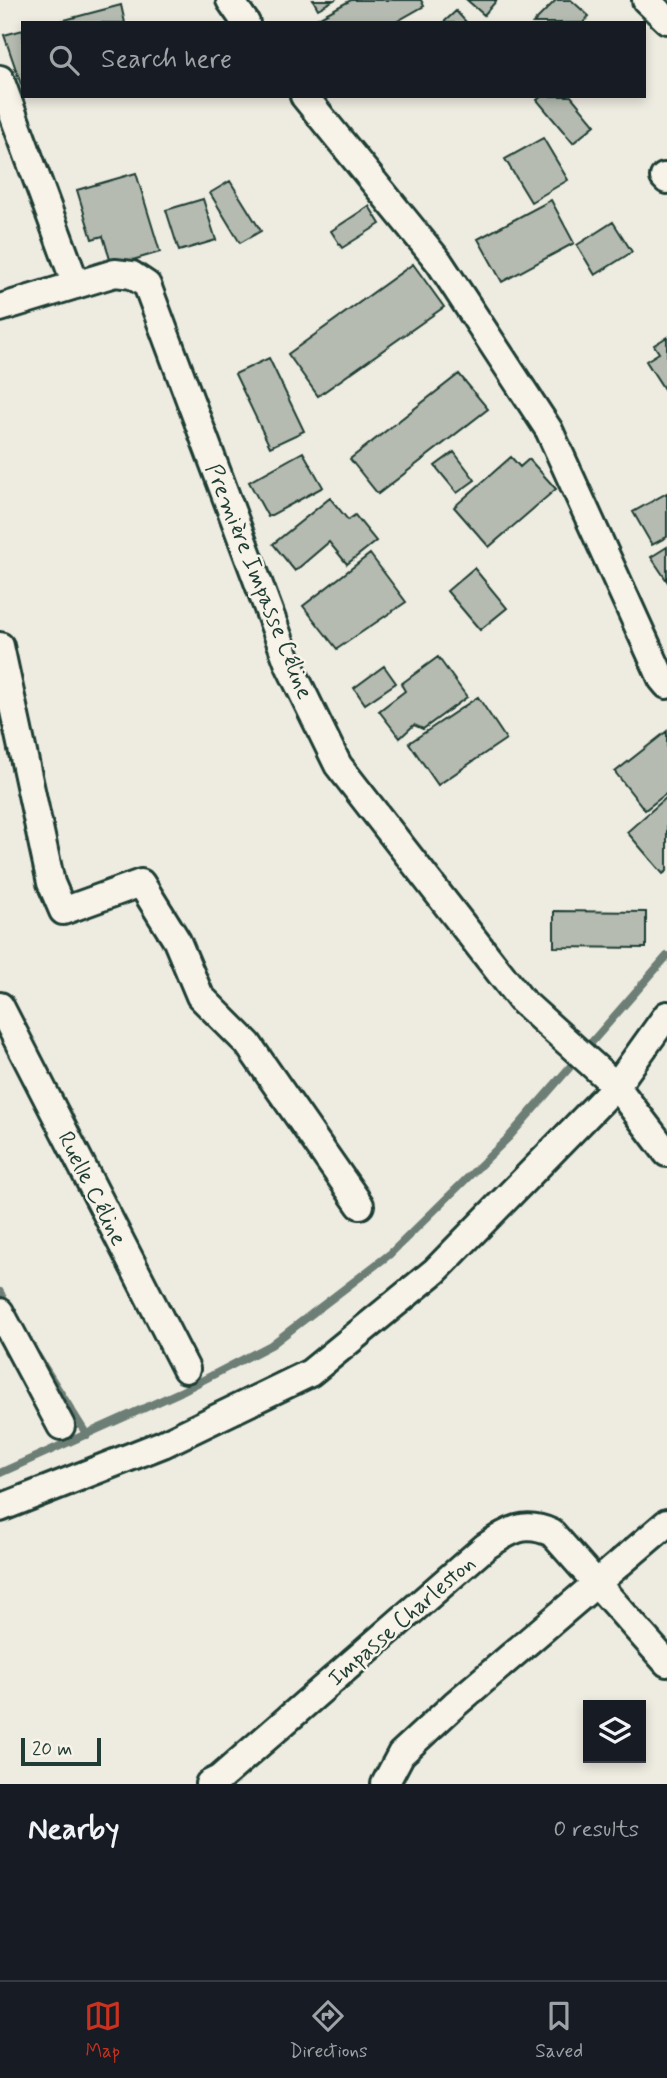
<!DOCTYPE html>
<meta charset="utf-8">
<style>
:root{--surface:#171b24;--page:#242831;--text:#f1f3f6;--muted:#9ea1a6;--line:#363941;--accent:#c8321e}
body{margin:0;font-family:Mynerve,sans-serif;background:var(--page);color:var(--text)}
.controls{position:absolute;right:21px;bottom:21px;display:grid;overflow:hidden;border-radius:0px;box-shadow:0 4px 10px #0003}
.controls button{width:63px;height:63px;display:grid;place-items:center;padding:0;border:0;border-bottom:2px solid var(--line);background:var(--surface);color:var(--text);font:35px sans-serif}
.scale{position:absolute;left:21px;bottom:18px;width:80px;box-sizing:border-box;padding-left:7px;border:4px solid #1f3d34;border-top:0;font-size:19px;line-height:24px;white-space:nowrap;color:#1f3d34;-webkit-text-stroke:5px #f7f3e8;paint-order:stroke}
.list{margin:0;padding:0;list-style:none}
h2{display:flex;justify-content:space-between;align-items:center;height:91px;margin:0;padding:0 28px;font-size:30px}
h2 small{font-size:23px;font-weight:400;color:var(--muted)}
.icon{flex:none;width:38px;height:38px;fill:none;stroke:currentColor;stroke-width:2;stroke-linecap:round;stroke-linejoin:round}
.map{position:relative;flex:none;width:667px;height:1784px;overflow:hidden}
.search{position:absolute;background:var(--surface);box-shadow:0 4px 10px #0003;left:21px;right:21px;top:21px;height:77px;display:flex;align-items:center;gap:18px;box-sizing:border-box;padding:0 24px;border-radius:0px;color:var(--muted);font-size:26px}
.sheet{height:196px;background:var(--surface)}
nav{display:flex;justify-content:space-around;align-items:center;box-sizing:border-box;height:98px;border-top:2px solid var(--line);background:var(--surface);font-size:19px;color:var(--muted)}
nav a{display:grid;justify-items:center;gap:4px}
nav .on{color:var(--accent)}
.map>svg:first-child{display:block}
</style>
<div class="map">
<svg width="667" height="1784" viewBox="0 0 667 1784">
<rect width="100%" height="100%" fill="#eeece1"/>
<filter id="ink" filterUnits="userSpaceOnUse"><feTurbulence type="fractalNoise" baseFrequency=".0143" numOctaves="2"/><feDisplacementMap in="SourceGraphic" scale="14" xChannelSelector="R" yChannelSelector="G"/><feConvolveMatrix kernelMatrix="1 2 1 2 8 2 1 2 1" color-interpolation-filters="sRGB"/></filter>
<g filter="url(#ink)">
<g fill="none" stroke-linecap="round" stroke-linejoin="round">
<!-- stream -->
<path stroke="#6c7e74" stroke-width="8" d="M0,1292L8,1308
M37,1355L87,1435
M0,1473L180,1392L271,1345L390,1254L508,1138L667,956"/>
</g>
<!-- building -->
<path fill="#b5bbb0" stroke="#1f3d34" stroke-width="2" d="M313,0H334L318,9Z
M351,0H421L424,6L394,23H309Z
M467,0H497L484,15Z
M556,0H571L589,16L583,23H533Z
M121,5L125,23H53Z
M456,11L467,23H444V22Z
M23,30V90L4,35Z
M542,96H571L595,125L573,143L537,100Z
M543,138L568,180L531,202L505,159Z
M136,173L160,252L112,266L103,236L92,239L77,190Z
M230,181L261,231L240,243L210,193Z
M203,199L216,240L179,251L166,210Z
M551,200L574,243L502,282L478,239Z
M369,206L380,224L342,248L331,231Z
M613,222L632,252L595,275L577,245Z
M413,264L444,307L318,396L288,354Z
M667,337V387L664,389L646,361L659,353L654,345Z
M269,358L304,431L270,447L235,374Z
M459,374L488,409L378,494L350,459Z
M303,452L323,487L268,517L249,482Z
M454,452L475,480L457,493L435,466Z
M511,457L520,467L529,459L556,489L489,547L454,507Z
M667,493V537L652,545L633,512Z
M330,498L348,520L355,515L376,541L347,564L329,542L295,571L273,544Z
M667,547V581L651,557Z
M370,554L406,602L337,649L303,606Z
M474,568L507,608L480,630L447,591Z
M438,657L467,697L423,729L414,725L400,738L379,711L405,691L401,684Z
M384,666L396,683L365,704L354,688Z
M478,697L506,739L438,785L409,743Z
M667,731V793L645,810L615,772Z
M667,797V871L663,874L627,832Z
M554,911L646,912V948L554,947Z"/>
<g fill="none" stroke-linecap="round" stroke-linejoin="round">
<!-- minor casing -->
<g stroke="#1f3d34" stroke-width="32">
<path id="minor" d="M230,0L246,23
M646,0L667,20
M0,79L76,285
M304,96L439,262L549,430L662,679L667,685
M664,177L667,180
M0,308L115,273L132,275L147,285L289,665L338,765L521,1000L616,1086L667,1153
M0,646L51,883L63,911L141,883L177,941L200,996L248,1044L360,1205
M0,1006L186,1369
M0,1312L61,1426
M0,1508L163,1444L310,1373L435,1271L616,1086L667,1015
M209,1784L219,1779L485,1547C509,1531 523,1520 552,1533L667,1663
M385,1784L401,1754L454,1705L667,1523"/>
</g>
<!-- minor -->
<use href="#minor" stroke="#f7f3e8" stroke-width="26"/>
</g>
</g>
<g text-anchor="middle" stroke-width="5" stroke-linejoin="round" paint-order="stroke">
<!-- street labels -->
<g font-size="23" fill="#1f3d34" stroke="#f7f3e8">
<text transform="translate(260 581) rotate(68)" y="8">Première Impasse Céline</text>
<text transform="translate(93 1188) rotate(63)" y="8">Ruelle Céline</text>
<text transform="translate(401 1620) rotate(-41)" y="8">Impasse Charleston</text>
</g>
</g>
</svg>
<div class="controls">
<button><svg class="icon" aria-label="layers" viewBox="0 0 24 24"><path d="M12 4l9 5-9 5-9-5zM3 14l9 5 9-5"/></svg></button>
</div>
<div class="scale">20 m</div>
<div class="search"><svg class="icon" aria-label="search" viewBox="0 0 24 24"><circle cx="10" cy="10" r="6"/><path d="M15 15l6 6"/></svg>Search here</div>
</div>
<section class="sheet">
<h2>Nearby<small>0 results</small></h2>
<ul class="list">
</ul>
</section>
<nav>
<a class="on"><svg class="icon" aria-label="map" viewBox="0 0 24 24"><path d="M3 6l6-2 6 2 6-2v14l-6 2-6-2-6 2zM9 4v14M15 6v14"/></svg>Map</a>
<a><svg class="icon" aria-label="directions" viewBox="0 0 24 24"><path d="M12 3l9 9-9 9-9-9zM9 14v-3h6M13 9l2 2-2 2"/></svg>Directions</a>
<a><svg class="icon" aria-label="saved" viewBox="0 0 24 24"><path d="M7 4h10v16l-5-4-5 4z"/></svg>Saved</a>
</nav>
